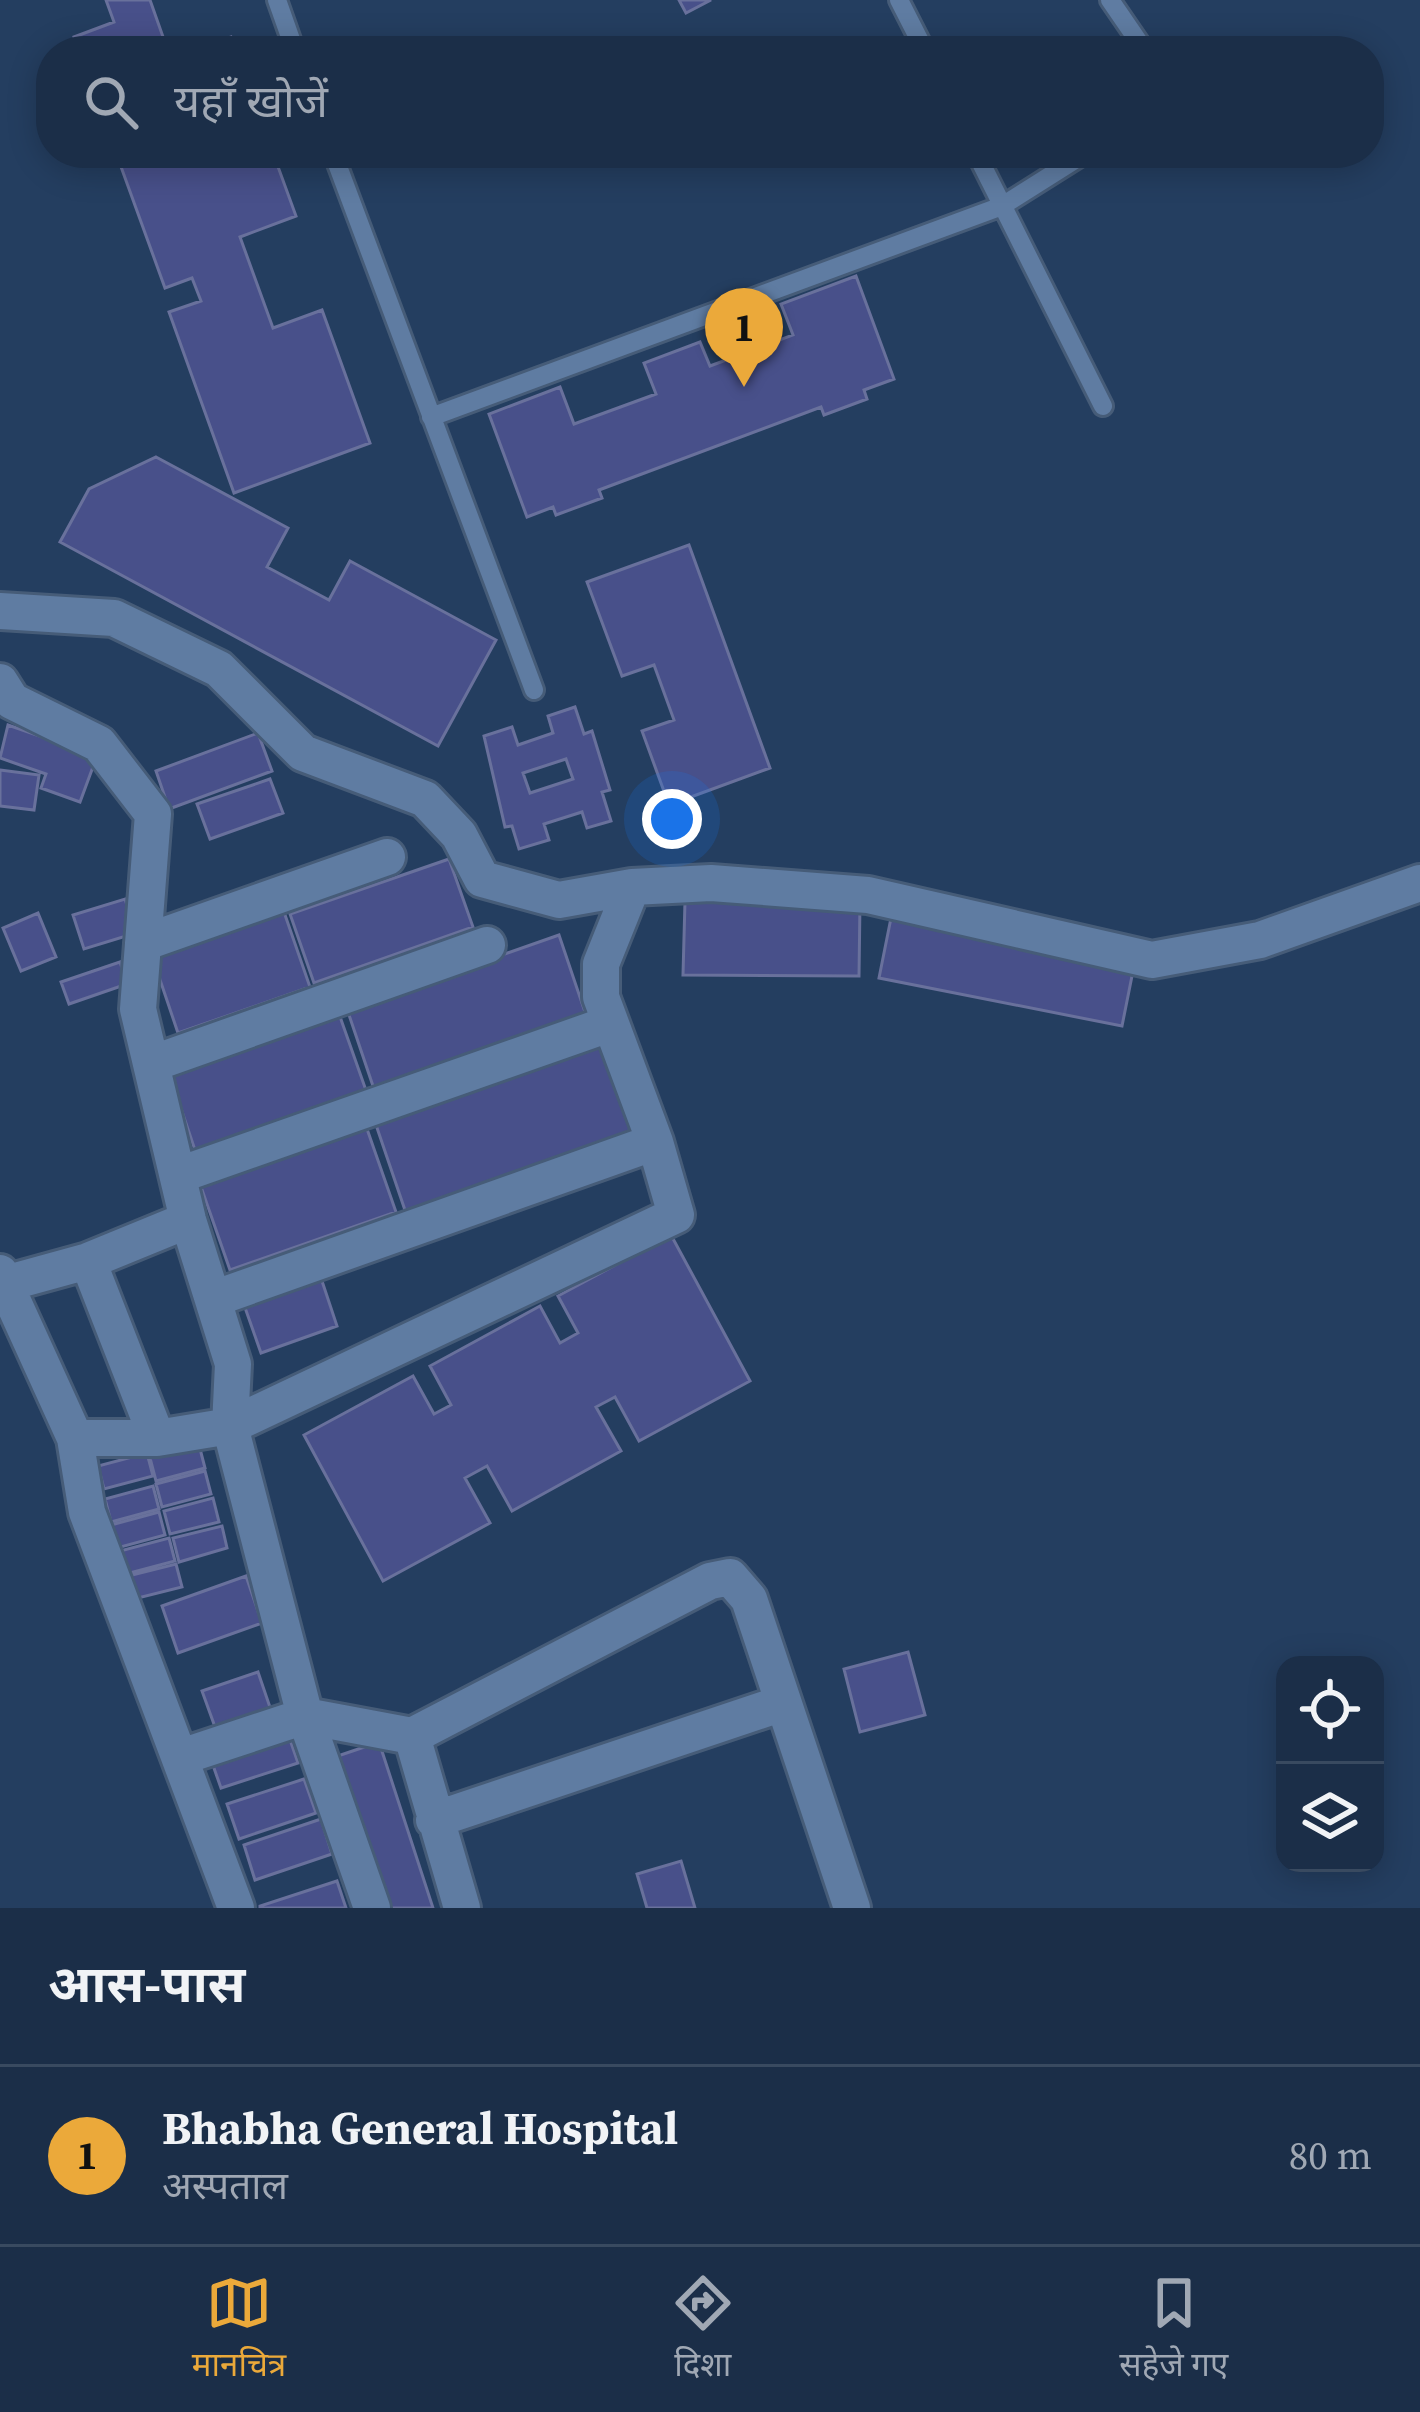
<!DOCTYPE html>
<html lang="hi">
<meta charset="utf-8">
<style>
:root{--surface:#1b2e48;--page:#24364f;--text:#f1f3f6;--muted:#a0a8b4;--line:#394a60;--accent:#eba93a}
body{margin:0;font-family:"Source Serif 4","Noto Sans Devanagari",serif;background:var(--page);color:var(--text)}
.controls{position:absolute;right:36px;bottom:36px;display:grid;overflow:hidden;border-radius:24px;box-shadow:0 6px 30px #0003}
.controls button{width:108px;height:108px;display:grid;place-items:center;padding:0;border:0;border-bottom:3px solid var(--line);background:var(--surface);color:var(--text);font:60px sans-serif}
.you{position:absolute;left:672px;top:819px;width:42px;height:42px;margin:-30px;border:9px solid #fff;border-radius:50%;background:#1a73e8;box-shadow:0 0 0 18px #1a73e833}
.badge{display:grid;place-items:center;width:78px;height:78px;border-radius:50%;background:var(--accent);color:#111;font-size:39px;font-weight:700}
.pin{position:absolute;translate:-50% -99px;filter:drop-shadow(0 3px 6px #0008)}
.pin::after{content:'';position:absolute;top:63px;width:42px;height:36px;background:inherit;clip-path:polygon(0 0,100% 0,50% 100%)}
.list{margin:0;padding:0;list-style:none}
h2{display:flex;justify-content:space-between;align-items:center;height:156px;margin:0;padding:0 48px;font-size:51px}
h2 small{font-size:39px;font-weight:400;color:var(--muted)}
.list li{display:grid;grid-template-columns:78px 1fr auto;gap:36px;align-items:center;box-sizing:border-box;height:180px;padding:0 48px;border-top:3px solid var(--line)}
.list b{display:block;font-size:45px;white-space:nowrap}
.list p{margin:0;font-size:39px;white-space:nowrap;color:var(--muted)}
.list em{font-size:39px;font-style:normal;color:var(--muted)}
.icon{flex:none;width:66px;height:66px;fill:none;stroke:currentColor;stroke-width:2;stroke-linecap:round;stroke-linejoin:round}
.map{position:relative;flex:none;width:1420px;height:1908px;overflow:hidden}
.search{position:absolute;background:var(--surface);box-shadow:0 6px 30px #0003;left:36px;right:36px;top:36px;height:132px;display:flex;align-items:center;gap:30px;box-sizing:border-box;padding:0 42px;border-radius:48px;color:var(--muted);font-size:45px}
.sheet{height:336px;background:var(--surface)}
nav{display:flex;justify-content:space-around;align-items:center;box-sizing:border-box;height:168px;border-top:3px solid var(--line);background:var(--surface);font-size:33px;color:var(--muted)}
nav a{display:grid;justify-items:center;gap:6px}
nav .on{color:var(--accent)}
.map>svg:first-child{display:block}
</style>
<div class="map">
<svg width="1420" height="1908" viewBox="0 0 1420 1908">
<rect width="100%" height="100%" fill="#243e60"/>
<!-- building -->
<path fill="#48508a" stroke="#69719c" stroke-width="3" fill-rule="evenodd" d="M106,0H150L168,51H79L74,37L114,22Z
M679,0H711L686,13Z
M231,37L236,51H194Z
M116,153H273L296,216L240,237L273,328L322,310L370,443L234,493L169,312L201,301L192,278L165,288Z
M856,276L894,379L864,390L867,399L824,415L821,407L599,490L602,498L556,515L553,507L527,517L489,414L560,387L574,424L656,394L644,363L700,342L710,366L793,335L781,304Z
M156,457L288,528L267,567L329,600L350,561L496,640L438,746L60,542L89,489Z
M689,545L770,768L669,805L642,731L674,720L654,665L622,676L587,582Z
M575,707L584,734L592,731L610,790L602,792L611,821L587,828L582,812L544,824L549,840L519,849L512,826L505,827L484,736L512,727L518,745L553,733L548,716ZM566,759L573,779L530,793L523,773Z
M8,725L97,756L80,802L41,788L46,774L0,758Z
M258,733L272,771L169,809L156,771Z
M0,770L39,775L34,810L0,806Z
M270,779L283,813L210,839L197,804Z
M449,859L473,927L314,983L290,914Z
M125,899L136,933L84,949L73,915Z
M685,901L860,902L859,976L683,975Z
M284,912L310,987L178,1033L153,959Z
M38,913L56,957L21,971L3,928Z
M891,918L1134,966L1122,1026L879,978Z
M559,935L586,1015L374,1089L347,1009Z
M120,962L127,984L69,1004L61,982Z
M338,1011L368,1096L197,1156L168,1070Z
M603,1042L636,1139L408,1219L375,1122Z
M366,1126L396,1212L230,1270L200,1184Z
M671,1235L750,1381L639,1441L615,1397L596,1407L621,1451L512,1511L487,1466L465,1478L490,1523L383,1581L304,1435L413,1376L434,1414L451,1405L430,1366L540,1306L560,1343L578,1333L558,1296Z
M320,1275L337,1326L261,1353L243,1302Z
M199,1445L205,1468L156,1481L150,1458Z
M147,1453L153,1476L104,1489L98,1466Z
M205,1471L211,1494L162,1507L156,1484Z
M153,1486L159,1509L111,1522L105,1499Z
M213,1498L219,1522L170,1534L164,1511Z
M159,1512L165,1535L117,1548L111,1525Z
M222,1526L227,1548L179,1562L173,1538Z
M169,1538L175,1561L126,1574L120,1551Z
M176,1564L182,1587L134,1599L128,1576Z
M246,1576L262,1623L178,1653L162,1606Z
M908,1652L925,1715L860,1732L844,1669Z
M258,1672L274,1719L219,1738L202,1691Z
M286,1728L298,1763L221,1788L209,1754Z
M379,1742L433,1908H378L329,1759Z
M304,1779L316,1813L239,1839L227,1804Z
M321,1819L332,1854L255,1880L244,1845Z
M681,1861L695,1908H647L637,1874Z
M337,1881L346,1908H260V1906Z"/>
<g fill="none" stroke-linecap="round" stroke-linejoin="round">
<!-- lane casing -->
<g stroke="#465c78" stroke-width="24">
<path id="lane" d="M277,0L295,51
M899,0L925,51
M1110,0L1145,51
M333,153L534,690
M976,153L1103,406
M431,417L1002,206L1086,153"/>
</g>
<!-- street casing -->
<g stroke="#465c78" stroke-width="42">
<path id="street" d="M0,611L114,618L219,669L303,753L425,799L459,835L482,879L559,900L632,887L711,883L868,895L1152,960L1260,940L1420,883
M0,682L12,701L99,744L153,814L138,1009L188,1220L233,1364L230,1426L305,1716L372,1908
M143,943L387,857
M151,1064L487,945
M179,1175L609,1024
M88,1261L157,1438
M0,1273L75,1438L87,1512L236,1908
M8,1283L88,1261L188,1220
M216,1298L655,1142
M75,1438H157L230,1426L676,1215L655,1142L601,997V964L632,887
M412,1736L710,1581L730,1577L749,1599L852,1908
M181,1757L305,1716L412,1736L462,1908
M434,1820L783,1703"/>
</g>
<!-- lane -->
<use href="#lane" stroke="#5f7ca2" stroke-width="18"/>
<!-- street -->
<use href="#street" stroke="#5f7ca2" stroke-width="36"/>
</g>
</svg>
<div class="controls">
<button><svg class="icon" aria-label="locate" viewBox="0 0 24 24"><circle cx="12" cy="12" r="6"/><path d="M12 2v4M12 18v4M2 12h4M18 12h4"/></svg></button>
<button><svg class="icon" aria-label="layers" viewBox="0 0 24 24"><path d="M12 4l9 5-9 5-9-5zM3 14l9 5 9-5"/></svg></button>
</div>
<div class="you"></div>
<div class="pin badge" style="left:744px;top:387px">1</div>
<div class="search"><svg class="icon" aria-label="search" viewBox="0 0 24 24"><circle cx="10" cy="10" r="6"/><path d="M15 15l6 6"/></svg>यहाँ खोजें</div>
</div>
<section class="sheet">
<h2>आस-पास<small></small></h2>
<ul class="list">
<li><span class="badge">1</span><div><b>Bhabha General Hospital</b><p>अस्पताल</p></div><em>80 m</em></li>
</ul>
</section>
<nav>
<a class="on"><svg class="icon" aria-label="map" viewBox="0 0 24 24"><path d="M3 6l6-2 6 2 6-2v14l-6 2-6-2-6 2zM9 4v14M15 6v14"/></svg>मानचित्र</a>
<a><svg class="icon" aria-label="directions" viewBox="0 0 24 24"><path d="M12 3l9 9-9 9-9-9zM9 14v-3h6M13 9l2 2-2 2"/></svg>दिशा</a>
<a><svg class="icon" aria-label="saved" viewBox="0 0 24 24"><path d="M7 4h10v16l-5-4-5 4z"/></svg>सहेजे गए</a>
</nav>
